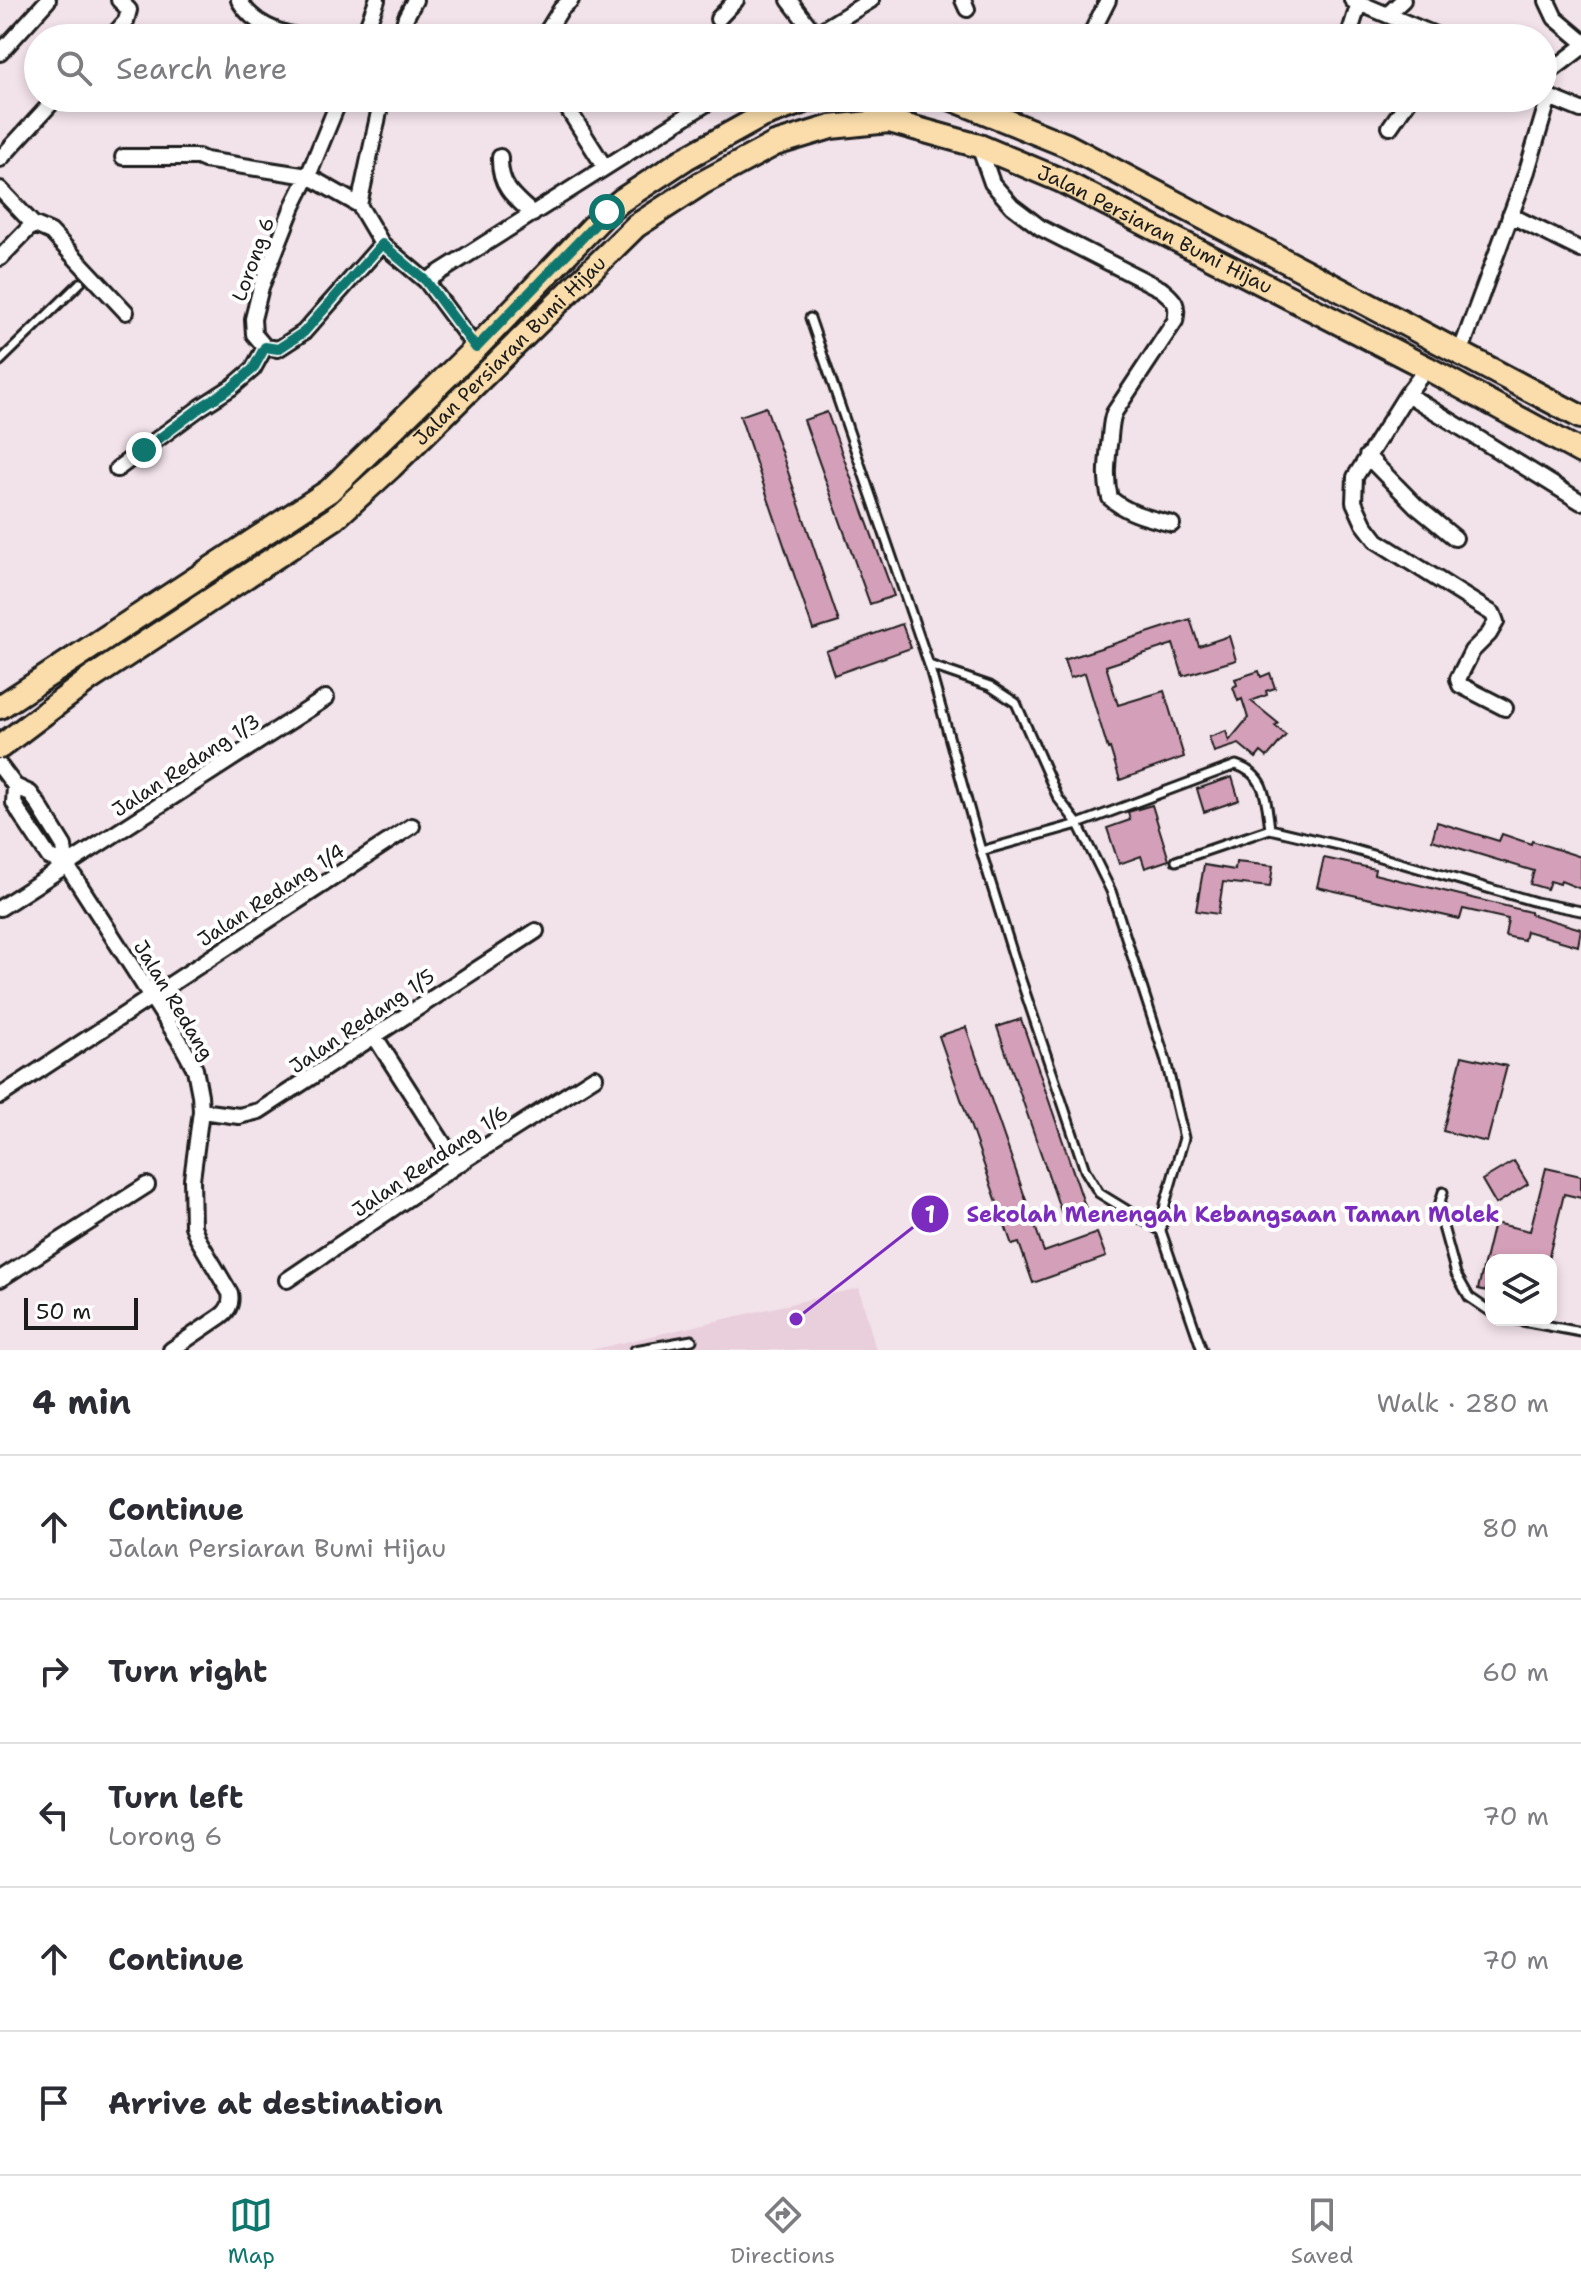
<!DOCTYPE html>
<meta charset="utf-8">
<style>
:root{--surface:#fff;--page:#f7f7f7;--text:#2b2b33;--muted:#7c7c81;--line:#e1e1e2;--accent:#0f766e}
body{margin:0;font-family:"Shantell Sans",sans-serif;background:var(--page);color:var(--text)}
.controls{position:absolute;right:24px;bottom:24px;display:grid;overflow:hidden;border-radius:16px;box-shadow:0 4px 12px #0003}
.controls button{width:72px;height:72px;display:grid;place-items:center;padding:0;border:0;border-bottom:2px solid var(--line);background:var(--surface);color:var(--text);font:40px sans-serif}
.scale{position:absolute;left:24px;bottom:20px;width:114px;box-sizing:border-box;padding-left:8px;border:4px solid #1c1c1c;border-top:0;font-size:22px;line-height:28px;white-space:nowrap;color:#1c1c1c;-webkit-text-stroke:6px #fff;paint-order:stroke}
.stop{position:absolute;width:24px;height:24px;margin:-18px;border:6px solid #0f766e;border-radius:50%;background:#fff}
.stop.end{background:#0f766e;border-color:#fff;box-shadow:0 2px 8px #0008}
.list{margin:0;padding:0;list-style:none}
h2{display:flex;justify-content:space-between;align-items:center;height:104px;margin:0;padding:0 32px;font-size:34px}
h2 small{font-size:26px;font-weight:400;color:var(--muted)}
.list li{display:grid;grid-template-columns:52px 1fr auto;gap:24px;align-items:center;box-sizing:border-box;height:144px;padding:0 32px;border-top:2px solid var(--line)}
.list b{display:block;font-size:30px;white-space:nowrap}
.list p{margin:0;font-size:26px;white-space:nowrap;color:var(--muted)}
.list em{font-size:26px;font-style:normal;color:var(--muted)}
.icon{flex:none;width:44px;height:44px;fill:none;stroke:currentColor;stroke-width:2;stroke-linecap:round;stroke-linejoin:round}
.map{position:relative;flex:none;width:1581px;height:1350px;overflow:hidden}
.search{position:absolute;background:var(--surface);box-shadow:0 4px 12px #0003;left:24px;right:24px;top:24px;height:88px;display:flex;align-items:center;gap:20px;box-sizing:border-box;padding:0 28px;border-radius:44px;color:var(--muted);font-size:30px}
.sheet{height:824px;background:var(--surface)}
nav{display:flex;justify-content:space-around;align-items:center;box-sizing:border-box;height:112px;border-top:2px solid var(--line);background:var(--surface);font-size:22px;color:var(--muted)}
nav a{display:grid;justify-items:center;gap:4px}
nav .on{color:var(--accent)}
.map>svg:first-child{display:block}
</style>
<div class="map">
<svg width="1581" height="1350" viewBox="0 0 1581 1350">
<rect width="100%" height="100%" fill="#f2e2ea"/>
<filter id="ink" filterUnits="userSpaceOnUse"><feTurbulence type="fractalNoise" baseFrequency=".0125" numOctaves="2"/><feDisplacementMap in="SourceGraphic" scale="16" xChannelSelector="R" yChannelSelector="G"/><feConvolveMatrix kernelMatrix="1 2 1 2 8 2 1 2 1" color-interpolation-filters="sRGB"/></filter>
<g filter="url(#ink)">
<!-- built -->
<path fill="#e9cedb" d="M859,1288L876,1350H591Z"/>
<!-- building -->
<path fill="#d49fb8" stroke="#1c1c1c" stroke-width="2" d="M766,407L839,622L813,630L740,416Z
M827,412L894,596L870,604L804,420Z
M1190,619L1199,646L1229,636L1236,660L1183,676L1173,644L1106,666L1118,705L1164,691L1184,757L1120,780L1110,748L1108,749L1085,673L1070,678L1064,660Z
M902,624L911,648L834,675L826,651Z
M1259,671L1261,677L1270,673L1275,688L1266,691L1267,695L1251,701L1278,723L1275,726L1286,735L1267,757L1261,752L1256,758L1239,744L1214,752L1209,737L1226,731L1229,741L1248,718L1242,699L1238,701L1233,687L1237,685L1235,679Z
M1232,777L1239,800L1204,812L1197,789Z
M1152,805L1169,860L1145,868L1141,856L1119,864L1107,828L1130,820L1128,812Z
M1437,822L1499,841L1502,834L1531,844L1532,841L1581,857V889L1561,881L1560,884L1550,881L1547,889L1530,884L1534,871L1432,840Z
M1324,858L1375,869L1374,874L1530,912V914L1581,929L1578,946L1526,931L1524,940L1505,936L1508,919L1463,909L1460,919L1317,887Z
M1236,862L1273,866L1270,887L1223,882L1218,914L1196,911L1204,865L1235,870Z
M1021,1019L1087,1212L1064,1220L997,1027Z
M966,1027L1044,1252L1097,1233L1106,1257L1033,1283L1019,1243L1012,1245L939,1036Z
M1462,1056L1507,1066L1487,1142L1443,1131Z
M1514,1161L1528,1184L1496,1204L1482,1180Z
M1546,1168L1581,1176V1198L1564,1194L1548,1260H1491V1292L1478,1289L1494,1223L1530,1231Z"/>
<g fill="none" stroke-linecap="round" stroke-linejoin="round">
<!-- lane casing -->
<g stroke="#1c1c1c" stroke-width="13">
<path id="lane" d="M810,318L929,665L981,851L1019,974L1085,1170L1099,1193L1161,1231L1202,1350
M0,361L80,283
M929,665L990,686L1016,703L1058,798L1078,824L1111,891L1166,1061L1184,1138L1165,1204L1161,1231
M981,851L1078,824L1236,765C1267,775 1266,800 1270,829
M1176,861L1270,829L1338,845L1536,902L1581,911
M1443,1192L1440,1202V1216L1456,1274L1469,1297L1491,1312
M1517,1320L1581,1332
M635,1350L692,1340"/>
</g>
<!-- street casing -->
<g stroke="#1c1c1c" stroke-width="20">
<path id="street" d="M239,0C253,25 282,35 309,38
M789,0L815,34
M963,0L967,9
M1352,0L1442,38
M1547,1L1555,18L1581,40
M1387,15L1403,0
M718,19L736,0
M111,38L126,21L129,10L119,0
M363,38L377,0
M400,38L406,17L415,0
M543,38L561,9L571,0
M809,38L871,0
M1089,38L1108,0
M1348,38L1359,3
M0,53L48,0
M1543,77L1581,48
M1543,90L1549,97L1581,110
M382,98L359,205L382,244L426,281L476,348
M561,98L604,166
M1390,127L1410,98
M979,146L992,183L1012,206L1041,228L1161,289C1174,300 1179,303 1175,321L1114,413C1110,424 1111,433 1109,445C1107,464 1105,479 1110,498C1128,514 1149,518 1172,524
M123,157H198L205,160L308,176L340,98
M500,157C499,185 512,196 533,214
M0,159L56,98
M0,189L33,224L0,258
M359,205L308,176L293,206L261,287L253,319L254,334L265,347L278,349L304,332L382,244
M1510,215L1581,250
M33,224L51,232L126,312
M426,281L715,98
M1460,353L1527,171L1549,97
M1427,368L1407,394L1355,477L1354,502L1364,524L1377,541L1493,614L1496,622L1489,634L1472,651L1458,679L1460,685L1505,708
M1407,394L1581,502
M1367,456L1416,506L1455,538
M117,469L201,407L232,387L253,369L265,347
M0,766L15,786L30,793L38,804L64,846L66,864L179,1040L195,1069L200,1095L201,1111L192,1179L193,1226L198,1239L230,1293C232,1303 229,1310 221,1316L171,1350
M15,786L14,803L21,815L49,857L66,864
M0,908L326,698
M375,1037L457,1165
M0,1096L412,826
M201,1111L239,1116L259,1111L536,931
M0,1279L147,1185
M287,1280L457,1165L595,1077"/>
</g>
<!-- primary casing -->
<g stroke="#1c1c1c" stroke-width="28">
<g id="primary">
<path d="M950,98L1066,145L1581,417"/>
<path d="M0,707L329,491L476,348L607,212L622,200L686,158L760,117L813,98"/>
<path id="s1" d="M0,747L90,679L335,518L391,467L636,226L702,183L775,144L831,127L889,121L979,146L1060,180L1427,368L1581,452"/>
</g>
</g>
<!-- lane -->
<use href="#lane" stroke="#fff" stroke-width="7"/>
<!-- street -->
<use href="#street" stroke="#fff" stroke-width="14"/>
<!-- primary -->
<use href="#primary" stroke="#faddab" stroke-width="22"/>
</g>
</g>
<g fill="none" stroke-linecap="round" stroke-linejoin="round" filter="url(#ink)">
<!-- route -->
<path stroke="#0f766e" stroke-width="10" d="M144,450L201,407L232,387L253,369L265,347L278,349L304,332L382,244L426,281L476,348L607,212"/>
</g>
<g text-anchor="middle" stroke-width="8" stroke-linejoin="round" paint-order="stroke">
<!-- street labels -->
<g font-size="20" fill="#1c1c1c" stroke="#fff">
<text dy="7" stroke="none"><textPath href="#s1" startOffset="1392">Jalan Persiaran Bumi Hijau</textPath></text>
<text transform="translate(253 259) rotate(-70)" y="7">Lorong 6</text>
<text dy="7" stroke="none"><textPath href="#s1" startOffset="648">Jalan Persiaran Bumi Hijau</textPath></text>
<text transform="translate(186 765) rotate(-33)" y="7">Jalan Redang 1/3</text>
<text transform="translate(271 895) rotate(-33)" y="7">Jalan Redang 1/4</text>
<text transform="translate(174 1000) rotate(59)" y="7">Jalan Redang</text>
<text transform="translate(362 1021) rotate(-34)" y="7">Jalan Redang 1/5</text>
<text transform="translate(430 1161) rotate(-34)" y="7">Jalan Rendang 1/6</text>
</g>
</g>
<!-- callouts -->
<path fill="none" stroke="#7b2cbf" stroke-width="3" d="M796 1319L930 1214"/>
<g fill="#7b2cbf" stroke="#fff" stroke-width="3">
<circle cx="796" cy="1319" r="8"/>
<circle cx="930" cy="1214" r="20"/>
</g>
<g font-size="24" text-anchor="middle" font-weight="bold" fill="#fff">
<text x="930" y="1223">1</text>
</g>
<g font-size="22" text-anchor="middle" font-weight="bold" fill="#7b2cbf" stroke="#fff" stroke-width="8" stroke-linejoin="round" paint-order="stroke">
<text x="1233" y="1222">Sekolah Menengah Kebangsaan Taman Molek</text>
</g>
</svg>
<div class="controls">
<button><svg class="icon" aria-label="layers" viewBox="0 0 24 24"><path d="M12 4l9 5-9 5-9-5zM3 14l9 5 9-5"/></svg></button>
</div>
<div class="scale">50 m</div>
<div class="stop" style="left:607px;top:212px"></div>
<div class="stop end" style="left:144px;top:450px"></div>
<div class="search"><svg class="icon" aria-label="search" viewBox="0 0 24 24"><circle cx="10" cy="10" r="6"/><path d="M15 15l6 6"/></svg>Search here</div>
</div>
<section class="sheet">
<h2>4 min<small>Walk · 280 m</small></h2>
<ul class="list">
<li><svg class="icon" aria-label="ahead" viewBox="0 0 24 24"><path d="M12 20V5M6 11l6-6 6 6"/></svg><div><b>Continue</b><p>Jalan Persiaran Bumi Hijau</p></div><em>80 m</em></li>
<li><svg class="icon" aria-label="right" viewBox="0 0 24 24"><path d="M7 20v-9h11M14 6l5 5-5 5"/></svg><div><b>Turn right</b></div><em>60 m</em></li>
<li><svg class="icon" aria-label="left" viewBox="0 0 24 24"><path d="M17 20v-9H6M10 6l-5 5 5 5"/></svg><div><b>Turn left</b><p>Lorong 6</p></div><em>70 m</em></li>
<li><svg class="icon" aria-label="ahead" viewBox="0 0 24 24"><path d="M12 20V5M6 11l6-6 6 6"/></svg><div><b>Continue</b></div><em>70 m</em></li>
<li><svg class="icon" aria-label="arrive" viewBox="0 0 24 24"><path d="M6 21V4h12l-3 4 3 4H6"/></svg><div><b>Arrive at destination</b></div></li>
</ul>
</section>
<nav>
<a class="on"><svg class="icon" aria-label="map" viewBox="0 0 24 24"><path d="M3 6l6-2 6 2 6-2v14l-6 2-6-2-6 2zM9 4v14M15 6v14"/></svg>Map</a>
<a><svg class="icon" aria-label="directions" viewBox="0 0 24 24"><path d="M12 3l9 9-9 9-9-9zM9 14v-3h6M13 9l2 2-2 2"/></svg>Directions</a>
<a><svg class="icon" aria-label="saved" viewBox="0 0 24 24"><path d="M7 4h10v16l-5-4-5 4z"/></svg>Saved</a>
</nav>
